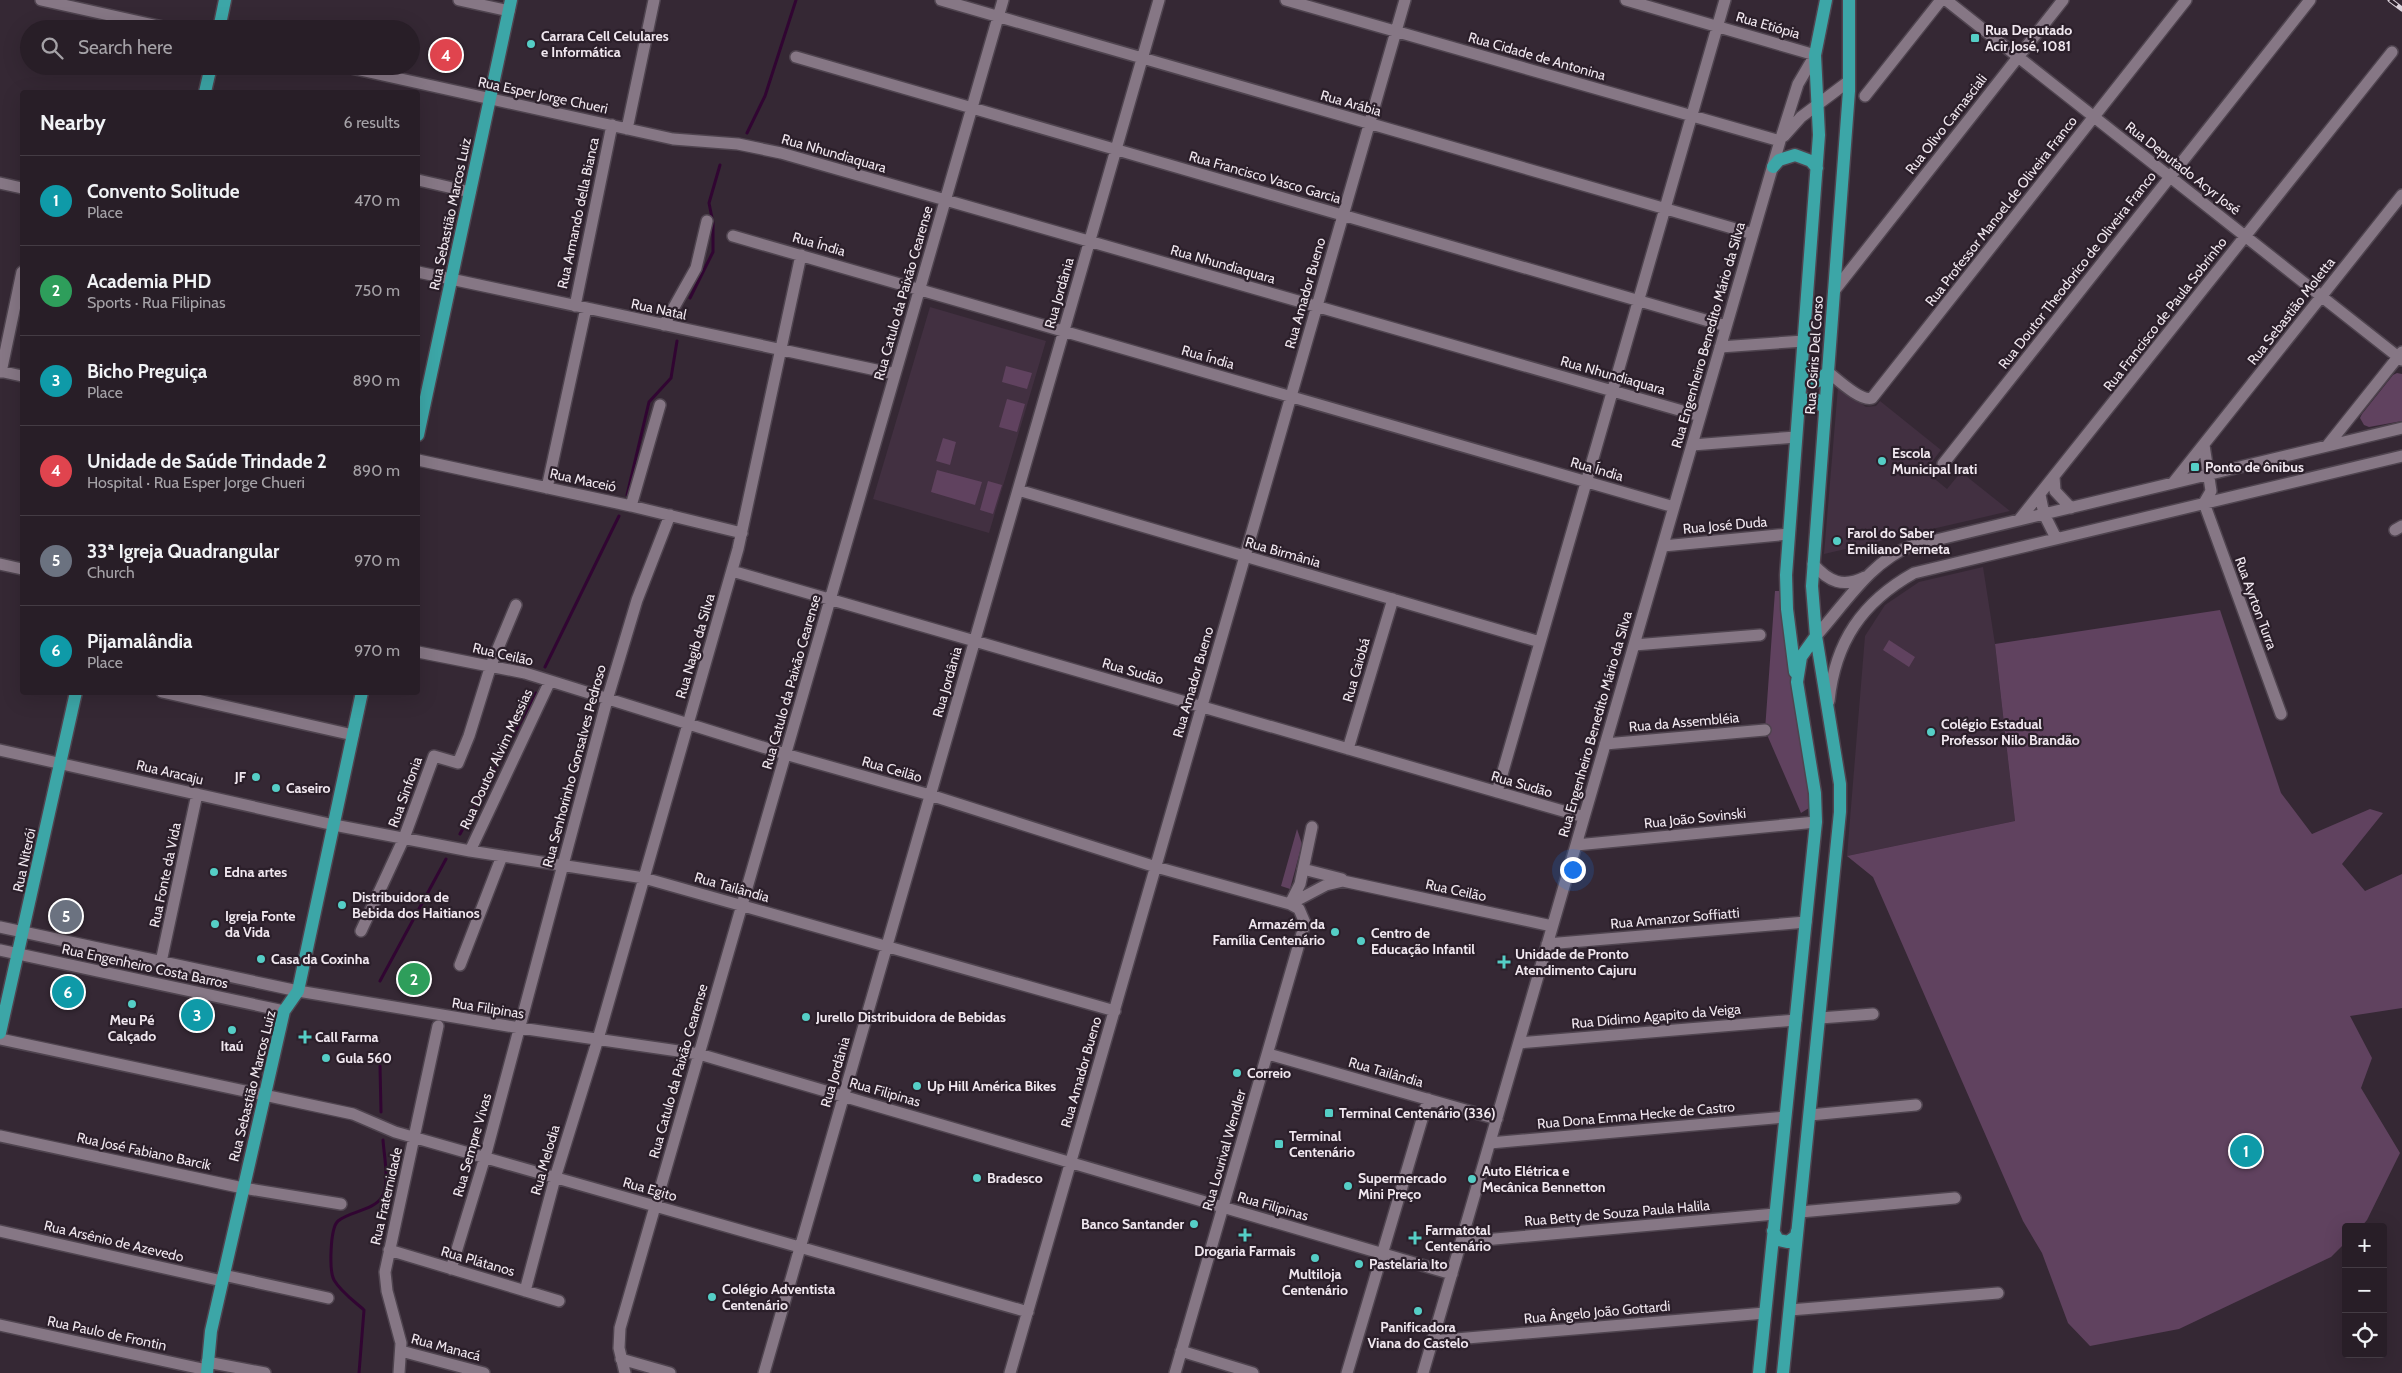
<!DOCTYPE html>
<meta charset="utf-8">
<style>
:root{--surface:#281e27;--page:#342b33;--text:#f1f3f6;--muted:#a5a2a7;--line:#443c44;--accent:#8bbbb9}
body{margin:0;font-family:Cabin,sans-serif;background:var(--page);color:var(--text)}
.controls{position:absolute;right:15px;bottom:15px;display:grid;overflow:hidden;border-radius:5px;box-shadow:0 5px 20px #0002}
.controls button{width:45px;height:45px;display:grid;place-items:center;padding:0;border:0;border-bottom:1px solid var(--line);background:var(--surface);color:var(--text);font:25px sans-serif}
.you{position:absolute;left:1572px;top:869px;width:18px;height:18px;margin:-12px;border:4px solid #fff;border-radius:50%;background:#1a73e8;box-shadow:0 0 0 8px #1a73e833}
.badge{display:grid;place-items:center;width:32px;height:32px;border-radius:50%;background:var(--accent);color:#fff;font-size:16px;font-weight:700}
.pin{position:absolute;translate:-50% -50%;border:2px solid #fff;box-shadow:0 1px 5px #0006}
.list{margin:0;padding:0;list-style:none}
h2{display:flex;justify-content:space-between;align-items:center;height:65px;margin:0;padding:0 20px;font-size:21px}
h2 small{font-size:16px;font-weight:400;color:var(--muted)}
.list li{display:grid;grid-template-columns:32px 1fr auto;gap:15px;align-items:center;box-sizing:border-box;height:90px;padding:0 20px;border-top:1px solid var(--line)}
.list b{display:block;font-size:19px;white-space:nowrap}
.list p{margin:0;font-size:16px;white-space:nowrap;color:var(--muted)}
.list em{font-size:16px;font-style:normal;color:var(--muted)}
.icon{flex:none;width:28px;height:28px;fill:none;stroke:currentColor;stroke-width:2;stroke-linecap:round;stroke-linejoin:round}
.map{position:relative;flex:none;width:2402px;height:1373px;overflow:hidden}
.search{position:absolute;background:var(--surface);box-shadow:0 5px 20px #0002;left:20px;top:20px;width:400px;height:55px;display:flex;align-items:center;gap:12px;box-sizing:border-box;padding:0 18px;border-radius:28px;color:var(--muted);font-size:19px}
.panel{position:absolute;background:var(--surface);box-shadow:0 5px 20px #0002;left:20px;top:90px;width:400px;height:605px;border-radius:5px}
.map>svg:first-child{display:block}
</style>
<div class="map">
<svg width="2402" height="1373" viewBox="0 0 2402 1373">
<rect width="100%" height="100%" fill="#352834"/>
<!-- built -->
<path fill="#423041" d="M930,307L1046,341L989,533L873,499Z
M1838,387L1866,407L1876,406L1880,401L1941,450L1925,471L1947,489L1961,472L2010,511L1824,554Z
M1983,567L1995,644L2015,821L1847,856L1865,636L1885,605L1919,582Z"/>
<!-- green -->
<path fill="#60425f" d="M1006,366L1032,373L1027,389L1002,382Z
M2397,373L2402,374V421L2369,427L2364,425L2360,418L2362,414L2393,375Z
M1007,399L1025,404L1017,432L999,427Z
M943,438L956,442L950,465L936,461Z
M937,470L982,482L975,505L931,492Z
M988,481L1002,485L993,514L980,510Z
M1775,591H1780L1782,623L1808,790L1809,808L1801,813L1765,730Z
M2220,610L2281,793L2312,834L2370,809L2383,813L2342,864L2365,891L2402,874V1008L2350,1016L2372,1058L2361,1088L2400,1153L2367,1220L2361,1227H2346V1242L2331,1257L2179,1329L2090,1346L2068,1323L2042,1253L2023,1221L1873,877L1847,856L2015,821L1995,644Z
M1889,640L1915,657L1909,667L1883,650Z
M1297,829L1302,844L1290,889L1281,886Z"/>
<g fill="none" stroke-linecap="round" stroke-linejoin="round">
<!-- stream -->
<path stroke="#310532" stroke-width="3" d="M747,133L765,96L796,0
M690,298L713,252V223L709,203L720,165
M627,495L649,402L671,378L677,341
M545,667L619,516
M460,834L536,693
M380,981L446,859
M380,1066L381,1112
M359,1373L364,1310C354,1301 341,1292 334,1280C329,1271 330,1228 338,1221C350,1211 373,1211 382,1197C390,1183 384,1156 383,1140"/>
<!-- minor casing -->
<g stroke="#4f444f" stroke-width="14">
<path id="minor" d="M41,0L172,29
M459,0L509,11
M941,0L1753,234
M1286,0L1780,141
M1946,0L2402,360
M796,57L1726,326
M342,66L673,139L738,144L781,153L1700,416
M1865,96L1941,0
M627,129L654,0
M1784,136L1801,117L1849,81
M418,180L470,192
M0,183L22,188
M733,236L1674,507
M418,272L895,374
M1834,291L2063,0
M575,306L612,125
M664,325L696,268L707,221
M1720,347L1804,341
M0,371L22,376
M1,372L22,272
M1828,372C1837,379 1861,402 1872,398L2186,0
M1692,445L1796,437
M2204,445L2211,491L2204,503L2281,714
M2327,446L2402,352
M418,460L631,506L742,533
M1943,464L2310,0
M2054,477L2055,491L2071,508
M2173,483L2402,195
M547,488L586,308
M1018,490L1540,642
M2040,495L2044,514L2056,538
M631,506L660,405
M2019,520L2392,52
M2395,530L2402,526
M1663,546L1789,534
M0,564L22,569
M1813,564C1829,582 1843,588 1865,577
M732,571L1584,817
M1816,636C1844,605 1871,561 1911,546L2402,428
M1634,645L1760,635
M418,652L525,673L785,754L930,795L1156,867L1290,904L1299,909L1305,923L1175,1373
M162,692L353,735
M1829,701C1835,642 1862,602 1914,573L2402,456
M1605,744L1765,730
M1348,749L1393,599
M0,750L334,825L470,851L644,878L1115,1011
M1497,792L1725,0
M1576,845L1816,822
M470,851L550,681
M1303,869L1342,879
M1290,904L1326,885L1343,881L1552,926
M1290,904L1300,884L1312,827
M0,927L298,991L520,1028L699,1054L1452,1274
M361,931L404,838L434,756L458,763L469,736L491,665L516,605
M1547,944L1806,922
M0,950L284,1011
M161,962L197,794
M460,965L502,856
M1820,1018L1873,1014
M0,1039L353,1114L395,1132L1028,1312
M1519,1043L1796,1020
M1268,1054L1497,1119
M1810,1115L1916,1105
M0,1136L243,1188L341,1204
M1490,1143L1785,1117
M1800,1212L1955,1198
M0,1231L222,1281
M1461,1242L1775,1214
M389,1250L559,1301
M451,1269L485,1157L607,700L637,600L670,515
M223,1275L328,1298
M525,1291L555,1178L598,1039L738,549L801,255
M1790,1310L1998,1293
M0,1325L207,1370
M1432,1341L1765,1313
M401,1351L484,1373
M1181,1351L1253,1373
M621,1359L670,1373
M207,1362L265,1373
M399,1373L401,1343L387,1291L385,1272L438,1026
M625,1373L619,1348L620,1328L1003,0
M764,1373L1159,0
M1010,1373L1405,0
M1347,1373L1428,1099
M1423,1373L1780,141L1798,84L1815,55L1626,0"/>
</g>
<!-- major casing -->
<g stroke="#4f444f" stroke-width="15">
<path id="major" d="M219,29L225,0
M205,92L211,66
M1773,167L1779,160L1795,155L1811,161L1817,168
M1801,374L1812,382L1818,381L1828,372
M1799,405L1803,400L1816,399L1825,409
M418,435L511,0
M1795,672L1787,609L1786,575L1819,135L1815,55L1826,0
M0,1033L76,692
M1773,1231L1778,1240L1788,1242L1796,1236L1797,1231
M207,1373L211,1331L284,1011L298,991L362,692
M1759,1373L1816,822L1815,793L1797,682L1801,657L1816,636
M1783,1373L1840,812V784L1816,636L1812,586L1849,91V0"/>
</g>
<!-- minor -->
<use href="#minor" stroke="#867785" stroke-width="11"/>
<!-- major -->
<use href="#major" stroke="#3ca6a7" stroke-width="12"/>
<!-- rail casing -->
<g stroke="#dbd1da" stroke-width="5">
<path id="rail" d="M2390,0L2402,9"/>
</g>
<!-- rail -->
<use href="#rail" stroke="#2b1f2a" stroke-width="3" stroke-dasharray="9" stroke-linecap="butt"/>
</g>
<!-- markers -->
<g fill="#55cec6" stroke="#2b1f2a" stroke-width="2">
<rect x="1970" y="33" width="10" height="10" rx="2.5"/>
<circle cx="531" cy="44" r="5"/>
<circle cx="1882" cy="461" r="5"/>
<rect x="2190" y="462" width="10" height="10" rx="2.5"/>
<circle cx="1837" cy="541" r="5"/>
<circle cx="1931" cy="732" r="5"/>
<circle cx="256" cy="777" r="5"/>
<circle cx="276" cy="788" r="5"/>
<circle cx="214" cy="872" r="5"/>
<circle cx="342" cy="905" r="5"/>
<circle cx="215" cy="924" r="5"/>
<circle cx="1335" cy="932" r="5"/>
<circle cx="1361" cy="941" r="5"/>
<circle cx="261" cy="959" r="5"/>
<path d="M1501.5 954.5h5v5h5v5h-5v5h-5v-5h-5v-5h5z"/>
<circle cx="132" cy="1004" r="5"/>
<circle cx="806" cy="1017" r="5"/>
<circle cx="232" cy="1030" r="5"/>
<path d="M302.5 1029.5h5v5h5v5h-5v5h-5v-5h-5v-5h5z"/>
<circle cx="326" cy="1058" r="5"/>
<circle cx="1237" cy="1073" r="5"/>
<circle cx="917" cy="1086" r="5"/>
<rect x="1324" y="1108" width="10" height="10" rx="2.5"/>
<rect x="1274" y="1139" width="10" height="10" rx="2.5"/>
<circle cx="977" cy="1178" r="5"/>
<circle cx="1472" cy="1179" r="5"/>
<circle cx="1348" cy="1186" r="5"/>
<circle cx="1194" cy="1224" r="5"/>
<path d="M1242.5 1227.5h5v5h5v5h-5v5h-5v-5h-5v-5h5z"/>
<path d="M1412.5 1230.5h5v5h5v5h-5v5h-5v-5h-5v-5h5z"/>
<circle cx="1315" cy="1258" r="5"/>
<circle cx="1359" cy="1264" r="5"/>
<circle cx="712" cy="1297" r="5"/>
<circle cx="1418" cy="1311" r="5"/>
</g>
<g text-anchor="middle" stroke-width="4.5" stroke-linejoin="round" paint-order="stroke">
<!-- street labels -->
<g font-size="14" fill="#f0e7ef" stroke="#2b1f2a">
<text transform="translate(1768 25) rotate(16)" y="5">Rua Etiópia</text>
<text transform="translate(1537 56) rotate(16)" y="5">Rua Cidade de Antonina</text>
<text transform="translate(543 95) rotate(12)" y="5">Rua Esper Jorge Chueri</text>
<text transform="translate(1351 103) rotate(16)" y="5">Rua Arábia</text>
<text transform="translate(1946 124) rotate(-52)" y="5">Rua Olivo Carnasciali</text>
<text transform="translate(834 153) rotate(16)" y="5">Rua Nhundiaquara</text>
<text transform="translate(2183 168) rotate(38)" y="5">Rua Deputado Acyr José</text>
<text transform="translate(1265 177) rotate(16)" y="5">Rua Francisco Vasco Garcia</text>
<text transform="translate(2001 211) rotate(-52)" y="5">Rua Professor Manoel de Oliveira Franco</text>
<text transform="translate(578 213) rotate(-78)" y="5">Rua Armando della Bianca</text>
<text transform="translate(450 214) rotate(-78)" y="5">Rua Sebastião Marcos Luiz</text>
<text transform="translate(819 244) rotate(16)" y="5">Rua Índia</text>
<text transform="translate(1223 264) rotate(16)" y="5">Rua Nhundiaquara</text>
<text transform="translate(2077 270) rotate(-52)" y="5">Rua Doutor Theodorico de Oliveira Franco</text>
<text transform="translate(903 293) rotate(-74)" y="5">Rua Catulo da Paixão Cearense</text>
<text transform="translate(1059 293) rotate(-74)" y="5">Rua Jordânia</text>
<text transform="translate(1305 293) rotate(-74)" y="5">Rua Amador Bueno</text>
<text transform="translate(659 309) rotate(12)" y="5">Rua Natal</text>
<text transform="translate(2291 311) rotate(-52)" y="5">Rua Sebastião Moletta</text>
<text transform="translate(2165 314) rotate(-52)" y="5">Rua Francisco de Paula Sobrinho</text>
<text transform="translate(1708 335) rotate(-74)" y="5">Rua Engenheiro Benedito Mário da Silva</text>
<text transform="translate(1814 355) rotate(-86)" y="5">Rua Osíris Del Corso</text>
<text transform="translate(1208 357) rotate(16)" y="5">Rua Índia</text>
<text transform="translate(1613 375) rotate(16)" y="5">Rua Nhundiaquara</text>
<text transform="translate(1597 469) rotate(16)" y="5">Rua Índia</text>
<text transform="translate(583 480) rotate(12)" y="5">Rua Maceió</text>
<text transform="translate(1725 525) rotate(-5)" y="5">Rua José Duda</text>
<text transform="translate(1283 552) rotate(16)" y="5">Rua Birmânia</text>
<text transform="translate(2256 603) rotate(70)" y="5">Rua Ayrton Turra</text>
<text transform="translate(695 646) rotate(-74)" y="5">Rua Nagib da Silva</text>
<text transform="translate(503 654) rotate(13)" y="5">Rua Ceilão</text>
<text transform="translate(1356 670) rotate(-74)" y="5">Rua Caiobá</text>
<text transform="translate(1133 671) rotate(16)" y="5">Rua Sudão</text>
<text transform="translate(791 682) rotate(-74)" y="5">Rua Catulo da Paixão Cearense</text>
<text transform="translate(947 682) rotate(-74)" y="5">Rua Jordânia</text>
<text transform="translate(1193 682) rotate(-74)" y="5">Rua Amador Bueno</text>
<text transform="translate(1684 722) rotate(-5)" y="5">Rua da Assembléia</text>
<text transform="translate(1595 724) rotate(-74)" y="5">Rua Engenheiro Benedito Mário da Silva</text>
<text transform="translate(496 759) rotate(-65)" y="5">Rua Doutor Alvim Messias</text>
<text transform="translate(574 766) rotate(-75)" y="5">Rua Senhorinho Gonsalves Pedroso</text>
<text transform="translate(892 769) rotate(16)" y="5">Rua Ceilão</text>
<text transform="translate(170 772) rotate(13)" y="5">Rua Aracaju</text>
<text transform="translate(1522 784) rotate(16)" y="5">Rua Sudão</text>
<text transform="translate(405 792) rotate(-70)" y="5">Rua Sinfonia</text>
<text transform="translate(1695 818) rotate(-6)" y="5">Rua João Sovinski</text>
<text transform="translate(24 860) rotate(-78)" y="5">Rua Niterói</text>
<text transform="translate(165 875) rotate(-78)" y="5">Rua Fonte da Vida</text>
<text transform="translate(732 887) rotate(16)" y="5">Rua Tailândia</text>
<text transform="translate(1456 890) rotate(12)" y="5">Rua Ceilão</text>
<text transform="translate(1675 918) rotate(-5)" y="5">Rua Amanzor Soffiatti</text>
<text transform="translate(145 966) rotate(12)" y="5">Rua Engenheiro Costa Barros</text>
<text transform="translate(488 1008) rotate(9)" y="5">Rua Filipinas</text>
<text transform="translate(1656 1016) rotate(-5)" y="5">Rua Dídimo Agapito da Veiga</text>
<text transform="translate(678 1071) rotate(-74)" y="5">Rua Catulo da Paixão Cearense</text>
<text transform="translate(835 1072) rotate(-74)" y="5">Rua Jordânia</text>
<text transform="translate(1081 1072) rotate(-74)" y="5">Rua Amador Bueno</text>
<text transform="translate(1386 1072) rotate(16)" y="5">Rua Tailândia</text>
<text transform="translate(252 1086) rotate(-76)" y="5">Rua Sebastião Marcos Luiz</text>
<text transform="translate(885 1092) rotate(16)" y="5">Rua Filipinas</text>
<text transform="translate(1636 1115) rotate(-5)" y="5">Rua Dona Emma Hecke de Castro</text>
<text transform="translate(472 1145) rotate(-74)" y="5">Rua Sempre Vivas</text>
<text transform="translate(1224 1150) rotate(-74)" y="5">Rua Lourival Wendler</text>
<text transform="translate(144 1151) rotate(12)" y="5">Rua José Fabiano Barcik</text>
<text transform="translate(545 1160) rotate(-74)" y="5">Rua Melodia</text>
<text transform="translate(650 1189) rotate(16)" y="5">Rua Egito</text>
<text transform="translate(386 1196) rotate(-77)" y="5">Rua Fraternidade</text>
<text transform="translate(1273 1206) rotate(16)" y="5">Rua Filipinas</text>
<text transform="translate(1617 1213) rotate(-5)" y="5">Rua Betty de Souza Paula Halila</text>
<text transform="translate(114 1241) rotate(13)" y="5">Rua Arsênio de Azevedo</text>
<text transform="translate(478 1261) rotate(16)" y="5">Rua Plátanos</text>
<text transform="translate(1597 1312) rotate(-5)" y="5">Rua Ângelo João Gottardi</text>
<text transform="translate(107 1333) rotate(12)" y="5">Rua Paulo de Frontin</text>
<text transform="translate(446 1347) rotate(15)" y="5">Rua Manacá</text>
</g>
<!-- poi labels -->
<g font-size="14" font-weight="bold" fill="#f0e7ef" stroke="#2b1f2a" text-anchor="start">
<text x="1985" y="35">Rua Deputado<tspan x="1985" dy="16">Acir José, 1081</tspan></text>
<text x="541" y="41">Carrara Cell Celulares<tspan x="541" dy="16">e Informática</tspan></text>
<text x="1892" y="458">Escola<tspan x="1892" dy="16">Municipal Irati</tspan></text>
<text x="2205" y="472">Ponto de ônibus</text>
<text x="1847" y="538">Farol do Saber<tspan x="1847" dy="16">Emiliano Perneta</tspan></text>
<text x="1941" y="729">Colégio Estadual<tspan x="1941" dy="16">Professor Nilo Brandão</tspan></text>
<text x="246" y="782" text-anchor="end">JF</text>
<text x="286" y="793">Caseiro</text>
<text x="224" y="877">Edna artes</text>
<text x="352" y="902">Distribuidora de<tspan x="352" dy="16">Bebida dos Haitianos</tspan></text>
<text x="225" y="921">Igreja Fonte<tspan x="225" dy="16">da Vida</tspan></text>
<text x="1325" y="929" text-anchor="end">Armazém da<tspan x="1325" dy="16">Família Centenário</tspan></text>
<text x="1371" y="938">Centro de<tspan x="1371" dy="16">Educação Infantil</tspan></text>
<text x="1515" y="959">Unidade de Pronto<tspan x="1515" dy="16">Atendimento Cajuru</tspan></text>
<text x="271" y="964">Casa da Coxinha</text>
<text x="816" y="1022">Jurello Distribuidora de Bebidas</text>
<text x="132" y="1025" text-anchor="middle">Meu Pé<tspan x="132" dy="16">Calçado</tspan></text>
<text x="315" y="1042">Call Farma</text>
<text x="232" y="1051" text-anchor="middle">Itaú</text>
<text x="336" y="1063">Gula 560</text>
<text x="1247" y="1078">Correio</text>
<text x="927" y="1091">Up Hill América Bikes</text>
<text x="1339" y="1118">Terminal Centenário (336)</text>
<text x="1289" y="1141">Terminal<tspan x="1289" dy="16">Centenário</tspan></text>
<text x="1482" y="1176">Auto Elétrica e<tspan x="1482" dy="16">Mecânica Bennetton</tspan></text>
<text x="987" y="1183">Bradesco</text>
<text x="1358" y="1183">Supermercado<tspan x="1358" dy="16">Mini Preço</tspan></text>
<text x="1184" y="1229" text-anchor="end">Banco Santander</text>
<text x="1425" y="1235">Farmatotal<tspan x="1425" dy="16">Centenário</tspan></text>
<text x="1245" y="1256" text-anchor="middle">Drogaria Farmais</text>
<text x="1369" y="1269">Pastelaria Ito</text>
<text x="1315" y="1279" text-anchor="middle">Multiloja<tspan x="1315" dy="16">Centenário</tspan></text>
<text x="722" y="1294">Colégio Adventista<tspan x="722" dy="16">Centenário</tspan></text>
<text x="1418" y="1332" text-anchor="middle">Panificadora<tspan x="1418" dy="16">Viana do Castelo</tspan></text>
</g>
</g>
</svg>
<div class="controls">
<button>+</button>
<button>−</button>
<button><svg class="icon" aria-label="locate" viewBox="0 0 24 24"><circle cx="12" cy="12" r="6"/><path d="M12 2v4M12 18v4M2 12h4M18 12h4"/></svg></button>
</div>
<div class="you"></div>
<div class="pin badge" style="left:2246px;top:1151px;background:#0f9aa8">1</div>
<div class="pin badge" style="left:414px;top:979px;background:#2e9e5b">2</div>
<div class="pin badge" style="left:197px;top:1015px;background:#0f9aa8">3</div>
<div class="pin badge" style="left:446px;top:55px;background:#e0444e">4</div>
<div class="pin badge" style="left:66px;top:916px;background:#6b7280">5</div>
<div class="pin badge" style="left:68px;top:992px;background:#0f9aa8">6</div>
<div class="search"><svg class="icon" aria-label="search" viewBox="0 0 24 24"><circle cx="10" cy="10" r="6"/><path d="M15 15l6 6"/></svg>Search here</div>
<section class="panel">
<h2>Nearby<small>6 results</small></h2>
<ul class="list">
<li><span class="badge" style="background:#0f9aa8">1</span><div><b>Convento Solitude</b><p>Place</p></div><em>470 m</em></li>
<li><span class="badge" style="background:#2e9e5b">2</span><div><b>Academia PHD</b><p>Sports · Rua Filipinas</p></div><em>750 m</em></li>
<li><span class="badge" style="background:#0f9aa8">3</span><div><b>Bicho Preguiça</b><p>Place</p></div><em>890 m</em></li>
<li><span class="badge" style="background:#e0444e">4</span><div><b>Unidade de Saúde Trindade 2</b><p>Hospital · Rua Esper Jorge Chueri</p></div><em>890 m</em></li>
<li><span class="badge" style="background:#6b7280">5</span><div><b>33ª Igreja Quadrangular</b><p>Church</p></div><em>970 m</em></li>
<li><span class="badge" style="background:#0f9aa8">6</span><div><b>Pijamalândia</b><p>Place</p></div><em>970 m</em></li>
</ul>
</section>
</div>
